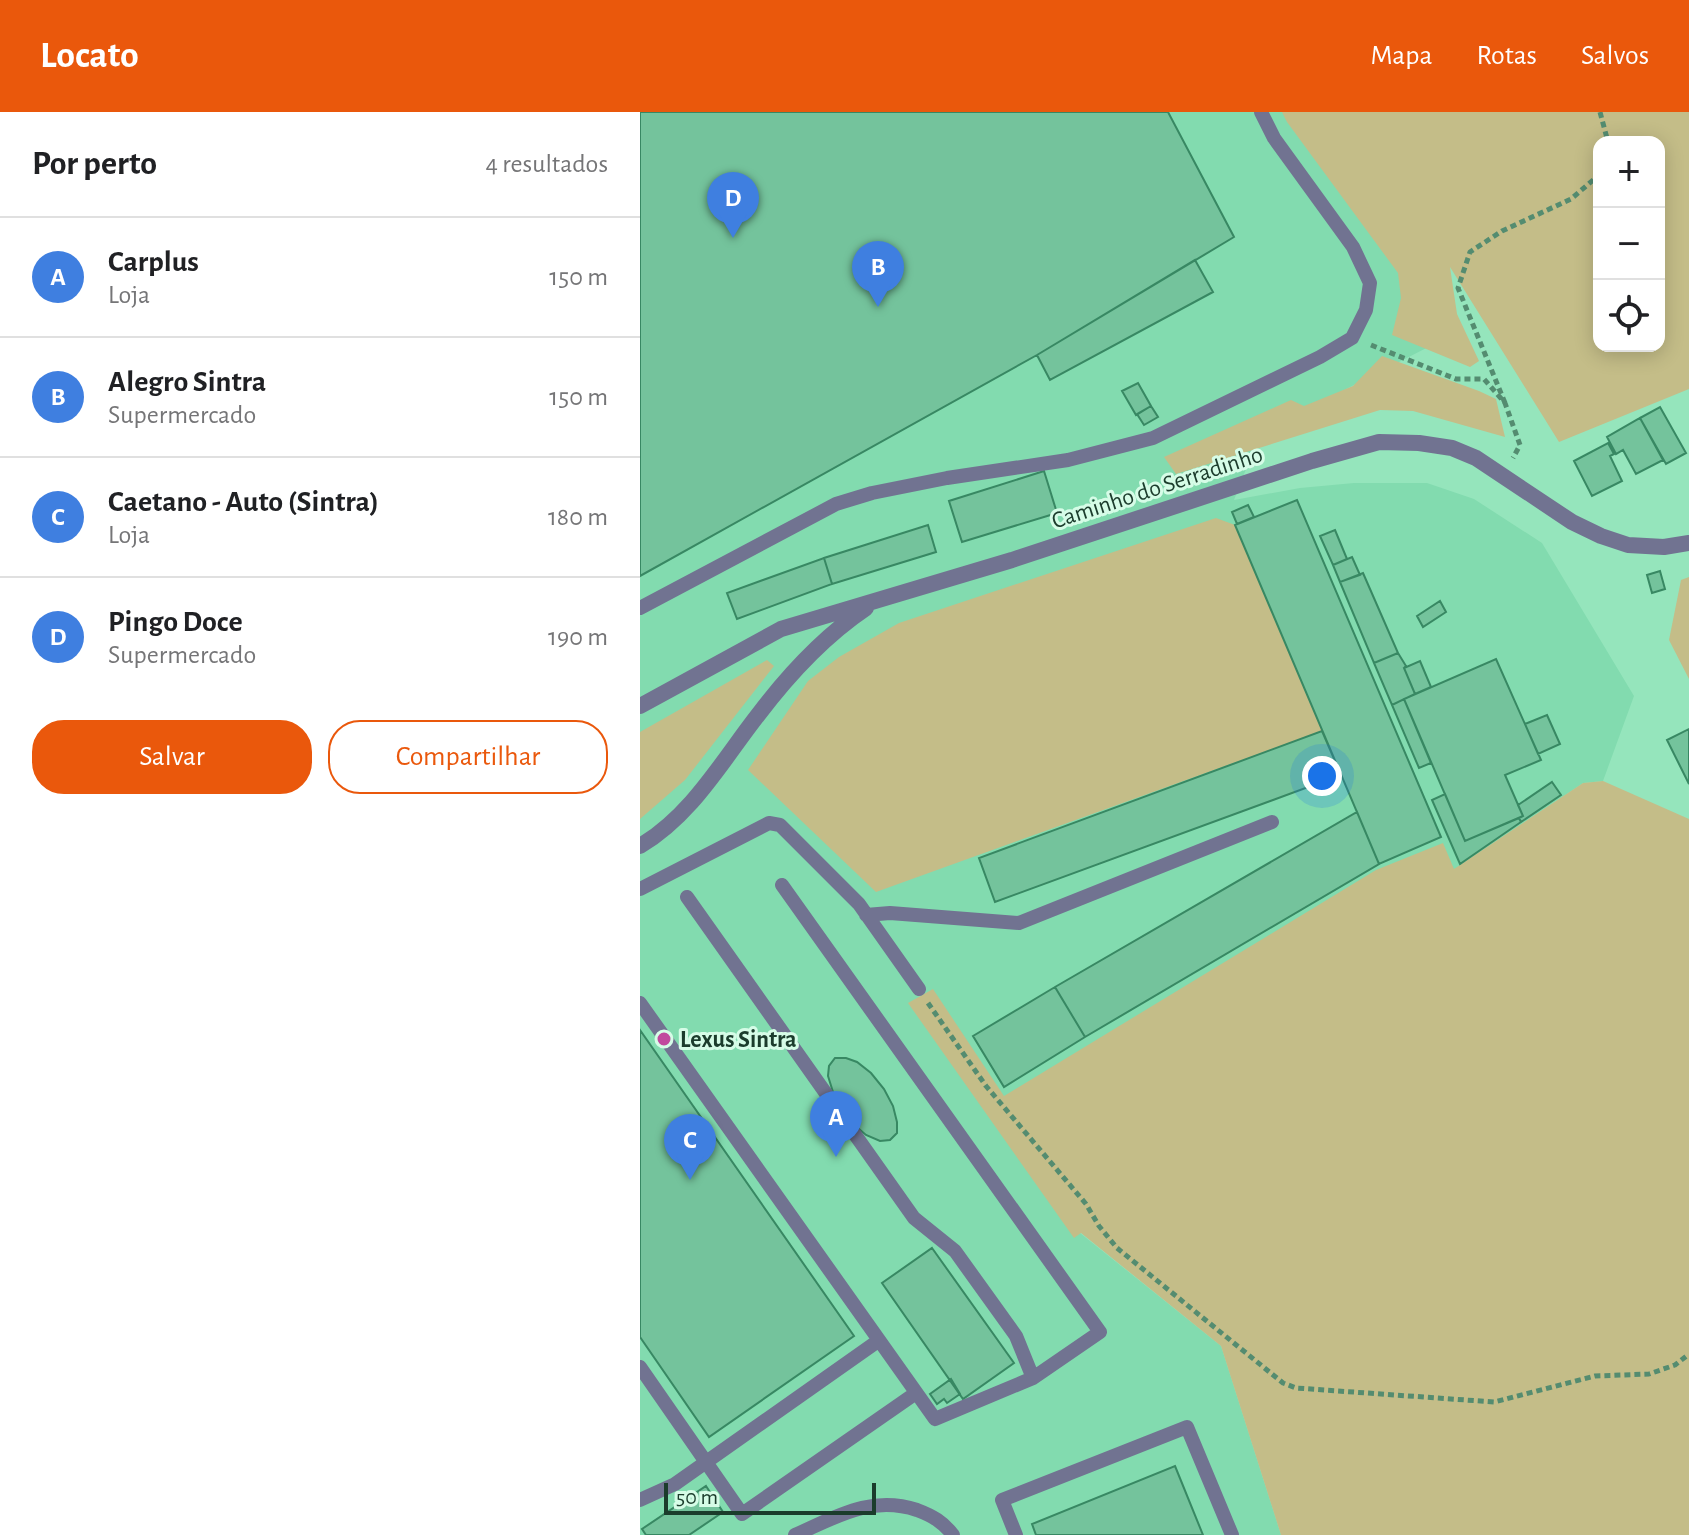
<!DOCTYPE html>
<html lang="pt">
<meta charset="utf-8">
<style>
:root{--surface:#fff;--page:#f6f6f6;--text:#202124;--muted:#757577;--line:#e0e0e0;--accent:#ea580c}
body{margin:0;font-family:"Alegreya Sans",sans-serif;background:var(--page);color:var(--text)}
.controls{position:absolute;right:24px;top:24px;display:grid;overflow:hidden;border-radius:16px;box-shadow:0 4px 20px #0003}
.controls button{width:72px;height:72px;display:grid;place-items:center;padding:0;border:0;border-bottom:2px solid var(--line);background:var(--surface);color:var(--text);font:40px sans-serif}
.scale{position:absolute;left:24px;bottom:20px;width:212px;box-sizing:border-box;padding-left:8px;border:4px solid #1b3c2c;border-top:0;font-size:22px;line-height:28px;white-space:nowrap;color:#1b3c2c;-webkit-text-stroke:6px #d6fce7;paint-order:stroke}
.you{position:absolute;left:682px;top:664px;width:28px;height:28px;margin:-20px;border:6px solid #fff;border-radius:50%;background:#1a73e8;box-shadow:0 0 0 12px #1a73e833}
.badge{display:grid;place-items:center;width:52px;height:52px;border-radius:50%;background:var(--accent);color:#fff;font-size:26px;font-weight:700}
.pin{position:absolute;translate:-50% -66px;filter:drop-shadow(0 2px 4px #0008)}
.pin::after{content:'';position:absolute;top:42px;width:28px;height:24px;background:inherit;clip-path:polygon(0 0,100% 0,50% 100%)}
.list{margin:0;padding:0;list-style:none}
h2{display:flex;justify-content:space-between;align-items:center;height:104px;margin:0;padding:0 32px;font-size:34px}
h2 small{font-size:26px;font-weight:400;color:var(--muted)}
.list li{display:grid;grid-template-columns:52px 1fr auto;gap:24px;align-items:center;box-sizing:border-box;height:120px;padding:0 32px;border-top:2px solid var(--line)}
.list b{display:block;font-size:30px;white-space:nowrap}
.list p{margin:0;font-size:26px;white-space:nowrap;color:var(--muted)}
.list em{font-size:26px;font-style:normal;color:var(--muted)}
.actions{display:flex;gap:16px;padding:24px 32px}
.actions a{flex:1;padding:18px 0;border:2px solid var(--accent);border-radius:32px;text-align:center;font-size:28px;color:var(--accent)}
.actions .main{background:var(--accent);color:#fff}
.icon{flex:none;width:44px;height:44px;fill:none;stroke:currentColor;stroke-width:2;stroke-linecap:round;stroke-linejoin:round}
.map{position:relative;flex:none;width:1049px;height:1423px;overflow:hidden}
header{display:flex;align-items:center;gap:48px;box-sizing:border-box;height:112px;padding:0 40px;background:var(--accent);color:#fff}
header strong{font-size:38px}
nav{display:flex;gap:44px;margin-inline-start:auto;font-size:28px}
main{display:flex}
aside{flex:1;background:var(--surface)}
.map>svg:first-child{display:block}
</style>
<header>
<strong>Locato</strong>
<nav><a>Mapa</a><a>Rotas</a><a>Salvos</a></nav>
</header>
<main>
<aside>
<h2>Por perto<small>4 resultados</small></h2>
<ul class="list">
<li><span class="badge" style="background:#3f7fe0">A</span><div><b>Carplus</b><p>Loja</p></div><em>150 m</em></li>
<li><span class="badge" style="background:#3f7fe0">B</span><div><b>Alegro Sintra</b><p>Supermercado</p></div><em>150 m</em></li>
<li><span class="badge" style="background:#3f7fe0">C</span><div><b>Caetano - Auto (Sintra)</b><p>Loja</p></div><em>180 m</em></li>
<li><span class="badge" style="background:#3f7fe0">D</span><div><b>Pingo Doce</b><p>Supermercado</p></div><em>190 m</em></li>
</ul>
<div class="actions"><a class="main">Salvar</a><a>Compartilhar</a></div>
</aside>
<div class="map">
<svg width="1049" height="1423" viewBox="0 0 1049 1423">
<rect width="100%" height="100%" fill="#95e5bc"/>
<!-- built -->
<path fill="#82dbaf" d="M0,0H723L802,228L620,321L594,388L660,376L714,371H787L834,387L902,431L994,584L963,669L943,671L814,758L434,1125L440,1121L581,1234L641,1423H0Z"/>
<!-- green -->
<path fill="#c4bd88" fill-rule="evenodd" d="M642,0H1049V277L919,330L810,155L817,202L839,249L830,255L752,223L761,186L758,161L647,10ZM959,30H1019V234H959Z
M742,244L839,279L856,287L865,325L773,299L740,298L536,362L524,345L651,288L664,294L713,274Z
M576,406L595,413L682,619L236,780L108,658L168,569L199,545L259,511Z
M1049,465V567L1029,528L1041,468Z
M127,548L134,554L45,668L0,707V620Z
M963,669L1049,707V1423H641L581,1234L441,1121L434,1126L268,891L293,877L364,984L736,758L803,731L814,757L943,671Z"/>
<!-- building -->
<path fill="#74c39c" stroke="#388863" stroke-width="2" d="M0,0H528L594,125L397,243L0,464Z
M555,148L573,180L410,268L397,243Z
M498,271L511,294L496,303L482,279Z
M511,294L518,305L504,313L497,302Z
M1020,295L1046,341L1026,352L1000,306Z
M1000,306L1023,348L996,362L983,338L976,342L967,325Z
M968,331L974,342L970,344L982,369L952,384L934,349Z
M404,359L417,401L322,430L309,389Z
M657,388L801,725L739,752L595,413Z
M608,393L614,405L597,412L592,400Z
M288,413L296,440L192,472L184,446Z
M695,418L707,447L693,453L680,424Z
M712,445L720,463L700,470L693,453Z
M184,446L192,472L97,507L87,481Z
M1020,459L1025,477L1012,481L1007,463Z
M723,461L758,541L734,551L700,470Z
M800,489L806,500L783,515L777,504Z
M758,541L766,554L764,556L775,582L752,593L734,551Z
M856,547L901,648L865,663L883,704L825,729L764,587Z
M780,549L791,575L775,582L764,556Z
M764,587L791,651L779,656L752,593Z
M907,603L920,632L898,642L885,612Z
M1049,617V672L1027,628Z
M682,619L701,663L355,790L339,746Z
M912,670L921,683L881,710L879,706L883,704L878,693Z
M805,682L825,729L879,706L881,710L820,752L792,688Z
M717,700L739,752L445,925L415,875Z
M415,875L445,925L364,975L333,924Z
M0,918L214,1224L69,1325L0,1225Z
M195,946H206L217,950L231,961L244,977L253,994L257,1010V1021L250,1028L240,1029L226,1023L212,1011L193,980L188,964L189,954Z
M292,1136L374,1251L323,1287L242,1171Z
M311,1267L320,1282L307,1291L304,1287L297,1292L290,1282Z
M535,1354L563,1423H396L392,1412Z
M66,1374L83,1400L49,1423H6L2,1417Z"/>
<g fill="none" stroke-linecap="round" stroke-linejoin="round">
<!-- path -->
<path stroke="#548c70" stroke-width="5" stroke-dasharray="6 4" stroke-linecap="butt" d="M960,0L968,30
M731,233L816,267H844L865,291L880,333L873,346
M865,291L818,176L830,140L862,119L931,87L959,63
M288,891L346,974L446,1092L459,1114L477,1136L643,1271L656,1276L854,1290L955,1264L1009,1262L1035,1253L1049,1242"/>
<!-- lane -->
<path stroke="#717391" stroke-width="14" d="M0,496L196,392L232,381L307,366L428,348L513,326L680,245L712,226L726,198L730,171L713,135L634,26L621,0
M0,777L129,711L140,713L219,792L279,877
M47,785L274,1106L315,1139L376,1224L393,1266
M226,803L250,801L379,811L632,710
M0,891L295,1307L393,1266L460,1220L142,773
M0,1255L102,1402L276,1281
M0,1388L35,1372L238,1229
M155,1423C196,1405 231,1383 277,1398C293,1404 303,1410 313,1423
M376,1423L362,1388L547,1315L592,1423"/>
<!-- street -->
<path stroke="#717391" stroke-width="16" d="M0,594L141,517L372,448L672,349L739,330L779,331L812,336L836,346L932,410L961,424L988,433L1024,435L1049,431
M0,734C52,703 82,649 118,603C149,562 183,525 226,496"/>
</g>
<!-- markers -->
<circle fill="#c1499e" stroke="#d6fce7" stroke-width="3" cx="24" cy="927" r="8"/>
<g text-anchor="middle" stroke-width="6" stroke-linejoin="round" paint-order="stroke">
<!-- street labels -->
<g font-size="24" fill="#1b3c2c" stroke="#d6fce7">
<text transform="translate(517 375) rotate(-18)" y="8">Caminho do Serradinho</text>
</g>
<!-- poi labels -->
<g font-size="24" font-weight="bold" fill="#1b3c2c" stroke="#d6fce7" text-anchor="start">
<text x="40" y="935">Lexus Sintra</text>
</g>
</g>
</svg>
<div class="controls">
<button>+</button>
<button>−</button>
<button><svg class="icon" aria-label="locate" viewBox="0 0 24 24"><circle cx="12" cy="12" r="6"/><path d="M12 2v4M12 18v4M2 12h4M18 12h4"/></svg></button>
</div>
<div class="scale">50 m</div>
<div class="you"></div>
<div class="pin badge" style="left:196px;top:1045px;background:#3f7fe0">A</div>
<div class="pin badge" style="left:238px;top:195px;background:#3f7fe0">B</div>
<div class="pin badge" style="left:50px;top:1068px;background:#3f7fe0">C</div>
<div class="pin badge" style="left:93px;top:126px;background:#3f7fe0">D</div>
</div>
</main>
